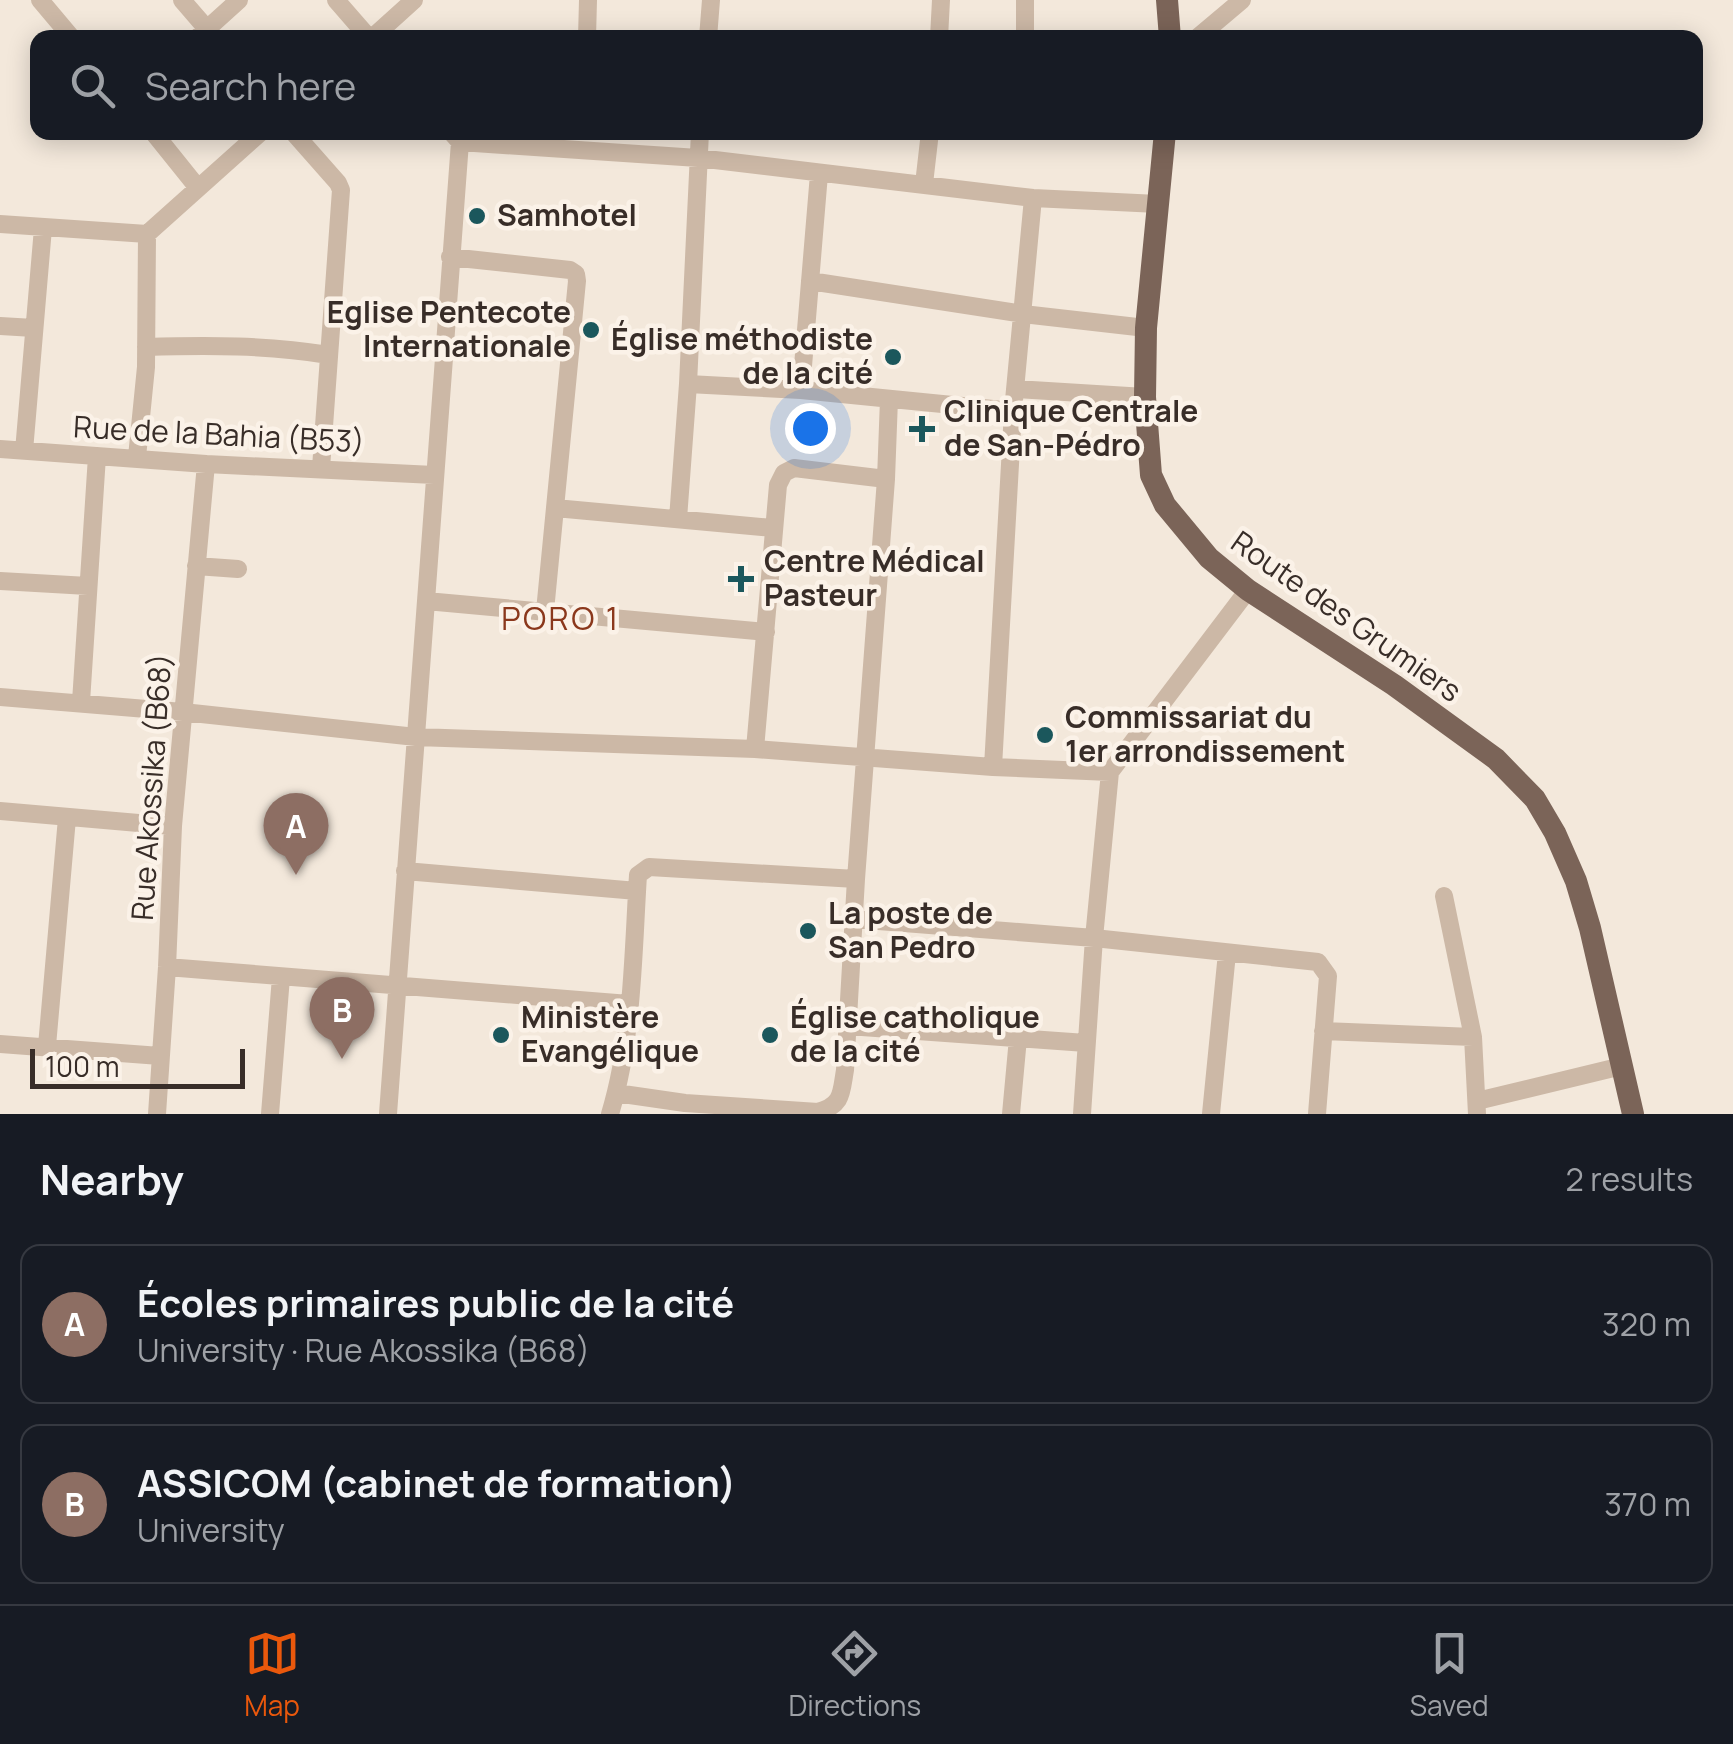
<!DOCTYPE html>
<meta charset="utf-8">
<style>
:root{--surface:#171b24;--page:#242831;--text:#f1f3f6;--muted:#9ea1a6;--line:#363941;--accent:#ea580c}
body{margin:0;font-family:Manrope,sans-serif;background:var(--page);color:var(--text)}
.scale{position:absolute;left:30px;bottom:25px;width:215px;box-sizing:border-box;padding-left:10px;border:5px solid #382d28;border-top:0;font-size:28px;line-height:35px;white-space:nowrap;color:#382d28;-webkit-text-stroke:8px #fbf2e8;paint-order:stroke}
.you{position:absolute;left:810px;top:428px;width:35px;height:35px;margin:-25px;border:8px solid #fff;border-radius:50%;background:#1a73e8;box-shadow:0 0 0 15px #1a73e833}
.badge{display:grid;place-items:center;width:65px;height:65px;border-radius:50%;background:var(--accent);color:#fff;font-size:32px;font-weight:700}
.pin{position:absolute;translate:-50% -82px;filter:drop-shadow(0 2px 5px #0008)}
.pin::after{content:'';position:absolute;top:52px;width:35px;height:30px;background:inherit;clip-path:polygon(0 0,100% 0,50% 100%)}
.list{margin:0;padding:0;list-style:none}
h2{display:flex;justify-content:space-between;align-items:center;height:130px;margin:0;padding:0 40px;font-size:42px}
h2 small{font-size:32px;font-weight:400;color:var(--muted)}
.list li{display:grid;grid-template-columns:65px 1fr auto;gap:30px;align-items:center;box-sizing:border-box;height:160px;margin:0 20px 20px;padding:0 20px;border:2px solid var(--line);border-radius:20px}
.list b{display:block;font-size:38px;white-space:nowrap}
.list p{margin:0;font-size:32px;white-space:nowrap;color:var(--muted)}
.list em{font-size:32px;font-style:normal;color:var(--muted)}
.icon{flex:none;width:55px;height:55px;fill:none;stroke:currentColor;stroke-width:2;stroke-linecap:round;stroke-linejoin:round}
.map{position:relative;flex:none;width:1733px;height:1114px;overflow:hidden}
.search{position:absolute;background:var(--surface);box-shadow:0 5px 25px #0003;left:30px;right:30px;top:30px;height:110px;display:flex;align-items:center;gap:25px;box-sizing:border-box;padding:0 35px;border-radius:20px;color:var(--muted);font-size:38px}
.sheet{height:490px;background:var(--surface)}
nav{display:flex;justify-content:space-around;align-items:center;box-sizing:border-box;height:140px;border-top:2px solid var(--line);background:var(--surface);font-size:28px;color:var(--muted)}
nav a{display:grid;justify-items:center;gap:5px}
nav .on{color:var(--accent)}
.map>svg:first-child{display:block}
</style>
<div class="map">
<svg width="1733" height="1114" viewBox="0 0 1733 1114">
<rect width="100%" height="100%" fill="#f3e8db"/>
<g fill="none" stroke-linecap="round" stroke-linejoin="round">
<!-- minor -->
<path stroke="#ccb8a6" stroke-width="18" d="M40,0L72,38
M182,0L207,29
M336,0L369,38
M197,38L239,0
M372,38L414,0
M587,38L588,0
M708,38L711,0
M939,38L941,0
M1025,38V0
M1197,38L1242,0
M153,132L198,188
M293,132L338,183L341,190L321,468
M451,132L460,142L698,158L1033,198L1158,204
M924,184L930,132
M0,224L147,234L261,132
M450,257L570,270L576,274L577,281L545,611
M810,281L1023,314L1146,328
M0,326L34,328
M146,347C208,345 267,345 329,355
M688,384L801,390L1013,411
M1015,389L1145,397
M801,390L819,174
M0,449L206,464L434,475
M24,451L43,228
M137,457L146,367L147,234
M555,508L773,528
M678,519L688,384L700,132
M196,566L238,569
M0,581L88,586
M426,601L766,632
M0,697L183,712L416,737L755,749L993,767L1110,772
M81,702L97,456
M755,749L778,485L784,473L794,468L886,479
M993,767L1013,411L1033,198
M0,811L173,826
M405,871L637,891
M1444,896L1473,1037L1477,1114
M853,919L1094,938L1318,962L1328,976L1317,1114
M167,967L629,1004
M848,1026L1086,1043
M1323,1031L1473,1037
M0,1044L160,1056
M47,1046L67,818
M616,1093L685,1103L818,1112C843,1105 841,1093 845,1070L856,879L886,479L889,399
M1477,1101L1622,1066
M157,1114L167,967L173,826L206,464
M270,1114L281,977
M388,1114L460,142
M610,1114C633,1038 633,954 638,875L649,867L856,879
M1011,1114L1018,1038
M1082,1114L1094,938L1110,772L1248,590
M1211,1114L1227,953"/>
<!-- major -->
<path stroke="#7b6458" stroke-width="22" d="M1167,0L1170,38
M1165,132L1146,328L1145,397L1151,475L1165,505L1209,558L1248,590L1394,685L1496,759L1535,799L1555,833L1576,881L1590,928L1633,1114"/>
</g>
<!-- markers -->
<g fill="#1b575c" stroke="#fbf2e8" stroke-width="4">
<circle cx="477" cy="216" r="10"/>
<circle cx="591" cy="330" r="10"/>
<circle cx="893" cy="357" r="10"/>
<path d="M917 414h10v10h10v10h-10v10h-10v-10h-10v-10h10z"/>
<path d="M736 564h10v10h10v10h-10v10h-10v-10h-10v-10h10z"/>
<circle cx="1045" cy="735" r="10"/>
<circle cx="808" cy="931" r="10"/>
<circle cx="501" cy="1035" r="10"/>
<circle cx="770" cy="1035" r="10"/>
</g>
<g text-anchor="middle" stroke-width="9" stroke-linejoin="round" paint-order="stroke">
<!-- poi labels -->
<g font-size="30" font-weight="bold" fill="#382d28" stroke="#fbf2e8" text-anchor="start">
<text x="497" y="226">Samhotel</text>
<text x="571" y="323" text-anchor="end">Eglise Pentecote<tspan x="571" dy="34">Internationale</tspan></text>
<text x="873" y="350" text-anchor="end">Église méthodiste<tspan x="873" dy="34">de la cité</tspan></text>
<text x="944" y="422">Clinique Centrale<tspan x="944" dy="34">de San-Pédro</tspan></text>
<text x="764" y="572">Centre Médical<tspan x="764" dy="34">Pasteur</tspan></text>
<text x="1065" y="728">Commissariat du<tspan x="1065" dy="34">1er arrondissement</tspan></text>
<text x="828" y="924">La poste de<tspan x="828" dy="34">San Pedro</tspan></text>
<text x="521" y="1028">Ministère<tspan x="521" dy="34">Evangélique</tspan></text>
<text x="790" y="1028">Église catholique<tspan x="790" dy="34">de la cité</tspan></text>
</g>
<!-- street labels -->
<g font-size="30" fill="#382d28" stroke="#fbf2e8">
<text transform="translate(219 435) rotate(3)" y="10">Rue de la Bahia (B53)</text>
<text transform="translate(1346 617) rotate(35)" y="10">Route des Grumiers</text>
<text transform="translate(152 787) rotate(-86)" y="10">Rue Akossika (B68)</text>
</g>
<!-- neighbourhood labels -->
<g font-size="32" letter-spacing="2.5" fill="#8b381c" stroke="#fbf2e8">
<text x="561" y="630">PORO 1</text>
</g>
</g>
</svg>
<div class="scale">100 m</div>
<div class="you"></div>
<div class="pin badge" style="left:296px;top:875px;background:#8d6e63">A</div>
<div class="pin badge" style="left:342px;top:1059px;background:#8d6e63">B</div>
<div class="search"><svg class="icon" aria-label="search" viewBox="0 0 24 24"><circle cx="10" cy="10" r="6"/><path d="M15 15l6 6"/></svg>Search here</div>
</div>
<section class="sheet">
<h2>Nearby<small>2 results</small></h2>
<ul class="list">
<li><span class="badge" style="background:#8d6e63">A</span><div><b>Écoles primaires public de la cité</b><p>University · Rue Akossika (B68)</p></div><em>320 m</em></li>
<li><span class="badge" style="background:#8d6e63">B</span><div><b>ASSICOM (cabinet de formation)</b><p>University</p></div><em>370 m</em></li>
</ul>
</section>
<nav>
<a class="on"><svg class="icon" aria-label="map" viewBox="0 0 24 24"><path d="M3 6l6-2 6 2 6-2v14l-6 2-6-2-6 2zM9 4v14M15 6v14"/></svg>Map</a>
<a><svg class="icon" aria-label="directions" viewBox="0 0 24 24"><path d="M12 3l9 9-9 9-9-9zM9 14v-3h6M13 9l2 2-2 2"/></svg>Directions</a>
<a><svg class="icon" aria-label="saved" viewBox="0 0 24 24"><path d="M7 4h10v16l-5-4-5 4z"/></svg>Saved</a>
</nav>
